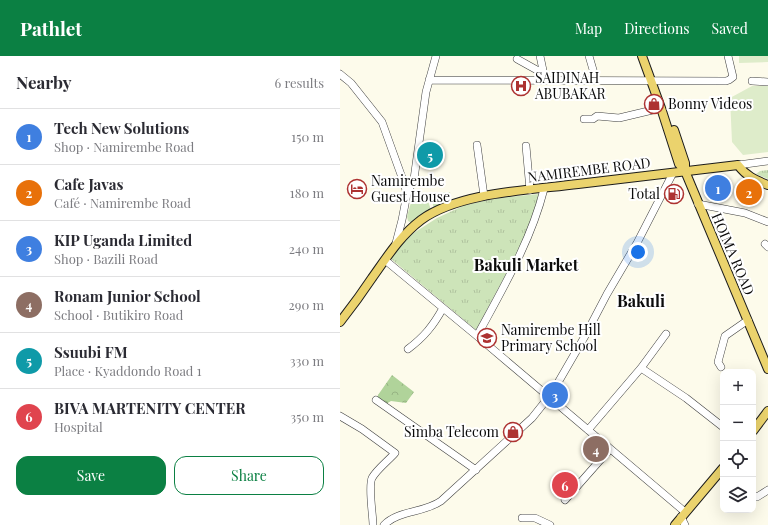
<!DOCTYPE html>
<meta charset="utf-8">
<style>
:root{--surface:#fff;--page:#f7f7f7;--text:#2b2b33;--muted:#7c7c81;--line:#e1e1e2;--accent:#0b8043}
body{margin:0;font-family:"Playfair Display",serif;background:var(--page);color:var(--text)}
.controls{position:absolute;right:12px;bottom:12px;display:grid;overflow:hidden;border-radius:8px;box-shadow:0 4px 16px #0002}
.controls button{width:36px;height:36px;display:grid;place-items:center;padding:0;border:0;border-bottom:1px solid var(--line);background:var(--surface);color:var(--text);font:20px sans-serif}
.you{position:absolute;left:298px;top:196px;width:14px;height:14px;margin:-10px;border:3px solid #fff;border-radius:50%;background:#1a73e8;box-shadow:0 0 0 6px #1a73e833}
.badge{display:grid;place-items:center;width:26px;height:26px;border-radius:50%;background:var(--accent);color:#fff;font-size:13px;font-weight:700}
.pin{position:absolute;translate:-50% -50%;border:2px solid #fff;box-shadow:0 1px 4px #0006}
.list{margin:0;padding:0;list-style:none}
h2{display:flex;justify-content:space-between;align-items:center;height:52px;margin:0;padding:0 16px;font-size:17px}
h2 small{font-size:13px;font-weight:400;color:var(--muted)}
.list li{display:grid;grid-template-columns:26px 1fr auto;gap:12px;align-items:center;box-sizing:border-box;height:56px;padding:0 16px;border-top:1px solid var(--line)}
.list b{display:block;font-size:15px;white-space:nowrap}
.list p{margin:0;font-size:13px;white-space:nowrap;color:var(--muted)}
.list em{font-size:13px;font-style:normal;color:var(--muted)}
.actions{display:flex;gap:8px;padding:12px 16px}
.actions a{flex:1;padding:9px 0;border:1px solid var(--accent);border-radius:12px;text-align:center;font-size:14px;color:var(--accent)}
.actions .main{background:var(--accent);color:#fff}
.icon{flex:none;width:22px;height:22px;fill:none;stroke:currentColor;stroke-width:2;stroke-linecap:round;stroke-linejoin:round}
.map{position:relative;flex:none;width:428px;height:469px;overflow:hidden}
header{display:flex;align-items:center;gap:24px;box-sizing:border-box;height:56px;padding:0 20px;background:var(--accent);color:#fff}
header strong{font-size:19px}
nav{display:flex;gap:22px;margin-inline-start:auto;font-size:14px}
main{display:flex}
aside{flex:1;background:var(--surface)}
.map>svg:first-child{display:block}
</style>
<header>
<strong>Pathlet</strong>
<nav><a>Map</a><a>Directions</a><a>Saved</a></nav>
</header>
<main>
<aside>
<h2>Nearby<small>6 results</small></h2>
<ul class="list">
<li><span class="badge" style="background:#3f7fe0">1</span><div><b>Tech New Solutions</b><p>Shop · Namirembe Road</p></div><em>150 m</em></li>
<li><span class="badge" style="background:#e8710a">2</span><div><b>Cafe Javas</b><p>Café · Namirembe Road</p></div><em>180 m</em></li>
<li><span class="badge" style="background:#3f7fe0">3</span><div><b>KIP Uganda Limited</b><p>Shop · Bazili Road</p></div><em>240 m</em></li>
<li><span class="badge" style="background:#8d6e63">4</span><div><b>Ronam Junior School</b><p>School · Butikiro Road</p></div><em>290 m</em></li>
<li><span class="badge" style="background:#0f9aa8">5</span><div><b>Ssuubi FM</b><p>Place · Kyaddondo Road 1</p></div><em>330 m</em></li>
<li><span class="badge" style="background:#e0444e">6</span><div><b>BIVA MARTENITY CENTER</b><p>Hospital</p></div><em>350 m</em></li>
</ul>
<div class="actions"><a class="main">Save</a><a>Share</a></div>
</aside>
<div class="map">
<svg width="428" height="469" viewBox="0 0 428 469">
<defs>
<pattern id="grass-tufts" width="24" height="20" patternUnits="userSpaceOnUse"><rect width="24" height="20" fill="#cde4b9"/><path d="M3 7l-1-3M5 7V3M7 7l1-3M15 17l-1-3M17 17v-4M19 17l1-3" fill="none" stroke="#afc29e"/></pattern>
<pattern id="forest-crowns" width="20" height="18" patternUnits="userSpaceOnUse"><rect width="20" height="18" fill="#b0d39a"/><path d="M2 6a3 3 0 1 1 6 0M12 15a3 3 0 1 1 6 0" fill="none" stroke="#96b483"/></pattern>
</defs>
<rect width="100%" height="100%" fill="#fdfbeb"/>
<!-- grass -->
<path fill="url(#grass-tufts)" d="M428,114V123L416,118L420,115Z
M110,136L111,145L102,148L94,152L90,138Z
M199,138L198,146L182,188L136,274L50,202L69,180L97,162L125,149L158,142Z
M86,139L91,154L72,167L68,165L67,160L73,140Z"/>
<!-- forest -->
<path fill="url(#forest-crowns)" d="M52,319L74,336L66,347L51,345L46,348L37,343L38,339Z"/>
<!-- pitch -->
<path fill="#deecca" d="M399,0H428V6L399,7Z
M412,30H428V96L403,99L392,86L390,42Z"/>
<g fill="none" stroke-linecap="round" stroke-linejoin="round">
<!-- minor casing -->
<g stroke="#3e3e3e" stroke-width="8">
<path id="minor" d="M200,0L204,19
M249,0L256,24
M177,3L204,18
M0,18L11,27L42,66L64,127L67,138L62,164L56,187
M89,24L386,25L389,24L393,21L388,0
M412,25L428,26
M244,63H253L257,60L279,62L321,52
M137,89L144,140
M186,90L190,134
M398,109L428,105
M67,138L74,123L86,36L96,0
M358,148L405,157L428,166
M425,188L428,191
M45,204L137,280L345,456
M137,280C163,232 191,185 204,133
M68,293C84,281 93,270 103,252
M381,311L378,306L385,280L408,264
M301,312L346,342L383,371
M36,344L136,414
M0,360L22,373L55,397C48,405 37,413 32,422C28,430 33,459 33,469
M248,374L301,312L326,278
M413,439L417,441L428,434
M225,444L270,393
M341,461L345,469
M182,462H195L210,469
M44,469C59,454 84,457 101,445L192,362L212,337L245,280L267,238L297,187L333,117"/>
</g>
<!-- major casing -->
<g stroke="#1c1c1c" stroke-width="10">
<path id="major" d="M302,0L321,52L339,108L345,115L428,313
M334,74L345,107V115
M0,266C11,252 22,237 32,222C47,201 60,180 81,164C119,136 192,134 238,128C291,122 345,115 398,109C406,120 415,124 428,129
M413,375L428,355
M335,469L383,412"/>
</g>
<!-- minor -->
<use href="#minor" stroke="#fff" stroke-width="7"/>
<!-- major -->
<use href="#major" stroke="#ebd36d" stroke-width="8"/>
</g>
<!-- icons -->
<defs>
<g id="hospital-ring" transform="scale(1)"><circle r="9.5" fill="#fff" stroke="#ad3231" stroke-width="1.5"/><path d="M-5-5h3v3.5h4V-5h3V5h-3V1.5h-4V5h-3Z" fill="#ad3231"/></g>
<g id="shop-ring" transform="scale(1)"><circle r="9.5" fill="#fff" stroke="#ad3231" stroke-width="1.5"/><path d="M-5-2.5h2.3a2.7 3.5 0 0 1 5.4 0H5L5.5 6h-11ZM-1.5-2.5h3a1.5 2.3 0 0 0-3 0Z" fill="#ad3231"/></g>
<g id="hotel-ring" transform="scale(1)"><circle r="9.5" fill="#fff" stroke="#ad3231" stroke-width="1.5"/><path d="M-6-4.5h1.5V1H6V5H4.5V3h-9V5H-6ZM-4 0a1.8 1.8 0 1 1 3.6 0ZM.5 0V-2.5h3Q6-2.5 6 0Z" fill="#ad3231"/></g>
<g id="fuel-ring" transform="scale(1)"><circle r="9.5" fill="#fff" stroke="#ad3231" stroke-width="1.5"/><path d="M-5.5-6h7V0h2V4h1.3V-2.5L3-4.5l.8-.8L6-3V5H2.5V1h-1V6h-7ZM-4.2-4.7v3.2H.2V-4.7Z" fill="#ad3231"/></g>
<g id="school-ring" transform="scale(1)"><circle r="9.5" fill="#fff" stroke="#ad3231" stroke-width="1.5"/><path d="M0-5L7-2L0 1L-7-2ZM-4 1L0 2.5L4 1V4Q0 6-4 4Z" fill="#ad3231"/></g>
</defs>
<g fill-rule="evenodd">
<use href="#hospital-ring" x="181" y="30"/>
<use href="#shop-ring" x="314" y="48"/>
<use href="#hotel-ring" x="17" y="133"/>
<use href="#fuel-ring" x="334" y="138"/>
<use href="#school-ring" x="147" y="282"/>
<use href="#shop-ring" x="173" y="376"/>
</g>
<g text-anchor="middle" stroke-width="4" stroke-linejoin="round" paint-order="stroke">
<!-- poi labels -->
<g font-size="14" fill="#0b0b0b" stroke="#fff" text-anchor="start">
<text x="195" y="27">SAIDINAH<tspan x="195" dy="16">ABUBAKAR</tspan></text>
<text x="328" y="53">Bonny Videos</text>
<text x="31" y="130">Namirembe<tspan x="31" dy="16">Guest House</tspan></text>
<text x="320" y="143" text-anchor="end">Total</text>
<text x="161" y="279">Namirembe Hill<tspan x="161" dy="16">Primary School</tspan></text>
<text x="159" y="381" text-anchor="end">Simba Telecom</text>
</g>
<!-- street labels -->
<g font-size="14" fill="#0b0b0b" stroke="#fff">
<text transform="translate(249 114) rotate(-7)" y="5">NAMIREMBE ROAD</text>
<text transform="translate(393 198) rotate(67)" y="5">HOIMA ROAD</text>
</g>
<!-- quarter labels -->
<g font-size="16" font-weight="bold" fill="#0b0b0b" stroke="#fff">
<text x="186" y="215">Bakuli Market</text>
<text x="301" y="251">Bakuli</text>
</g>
</g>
</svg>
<div class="controls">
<button>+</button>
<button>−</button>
<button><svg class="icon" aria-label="locate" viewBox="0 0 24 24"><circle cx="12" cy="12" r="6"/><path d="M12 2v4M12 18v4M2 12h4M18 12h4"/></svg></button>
<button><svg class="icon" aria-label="layers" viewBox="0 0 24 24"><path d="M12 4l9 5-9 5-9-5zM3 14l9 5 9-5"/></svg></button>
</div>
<div class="you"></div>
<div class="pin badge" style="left:378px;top:132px;background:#3f7fe0">1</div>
<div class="pin badge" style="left:409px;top:136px;background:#e8710a">2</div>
<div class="pin badge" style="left:215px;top:339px;background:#3f7fe0">3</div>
<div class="pin badge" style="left:256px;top:393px;background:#8d6e63">4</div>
<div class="pin badge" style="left:90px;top:99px;background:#0f9aa8">5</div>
<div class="pin badge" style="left:225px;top:429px;background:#e0444e">6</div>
</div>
</main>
